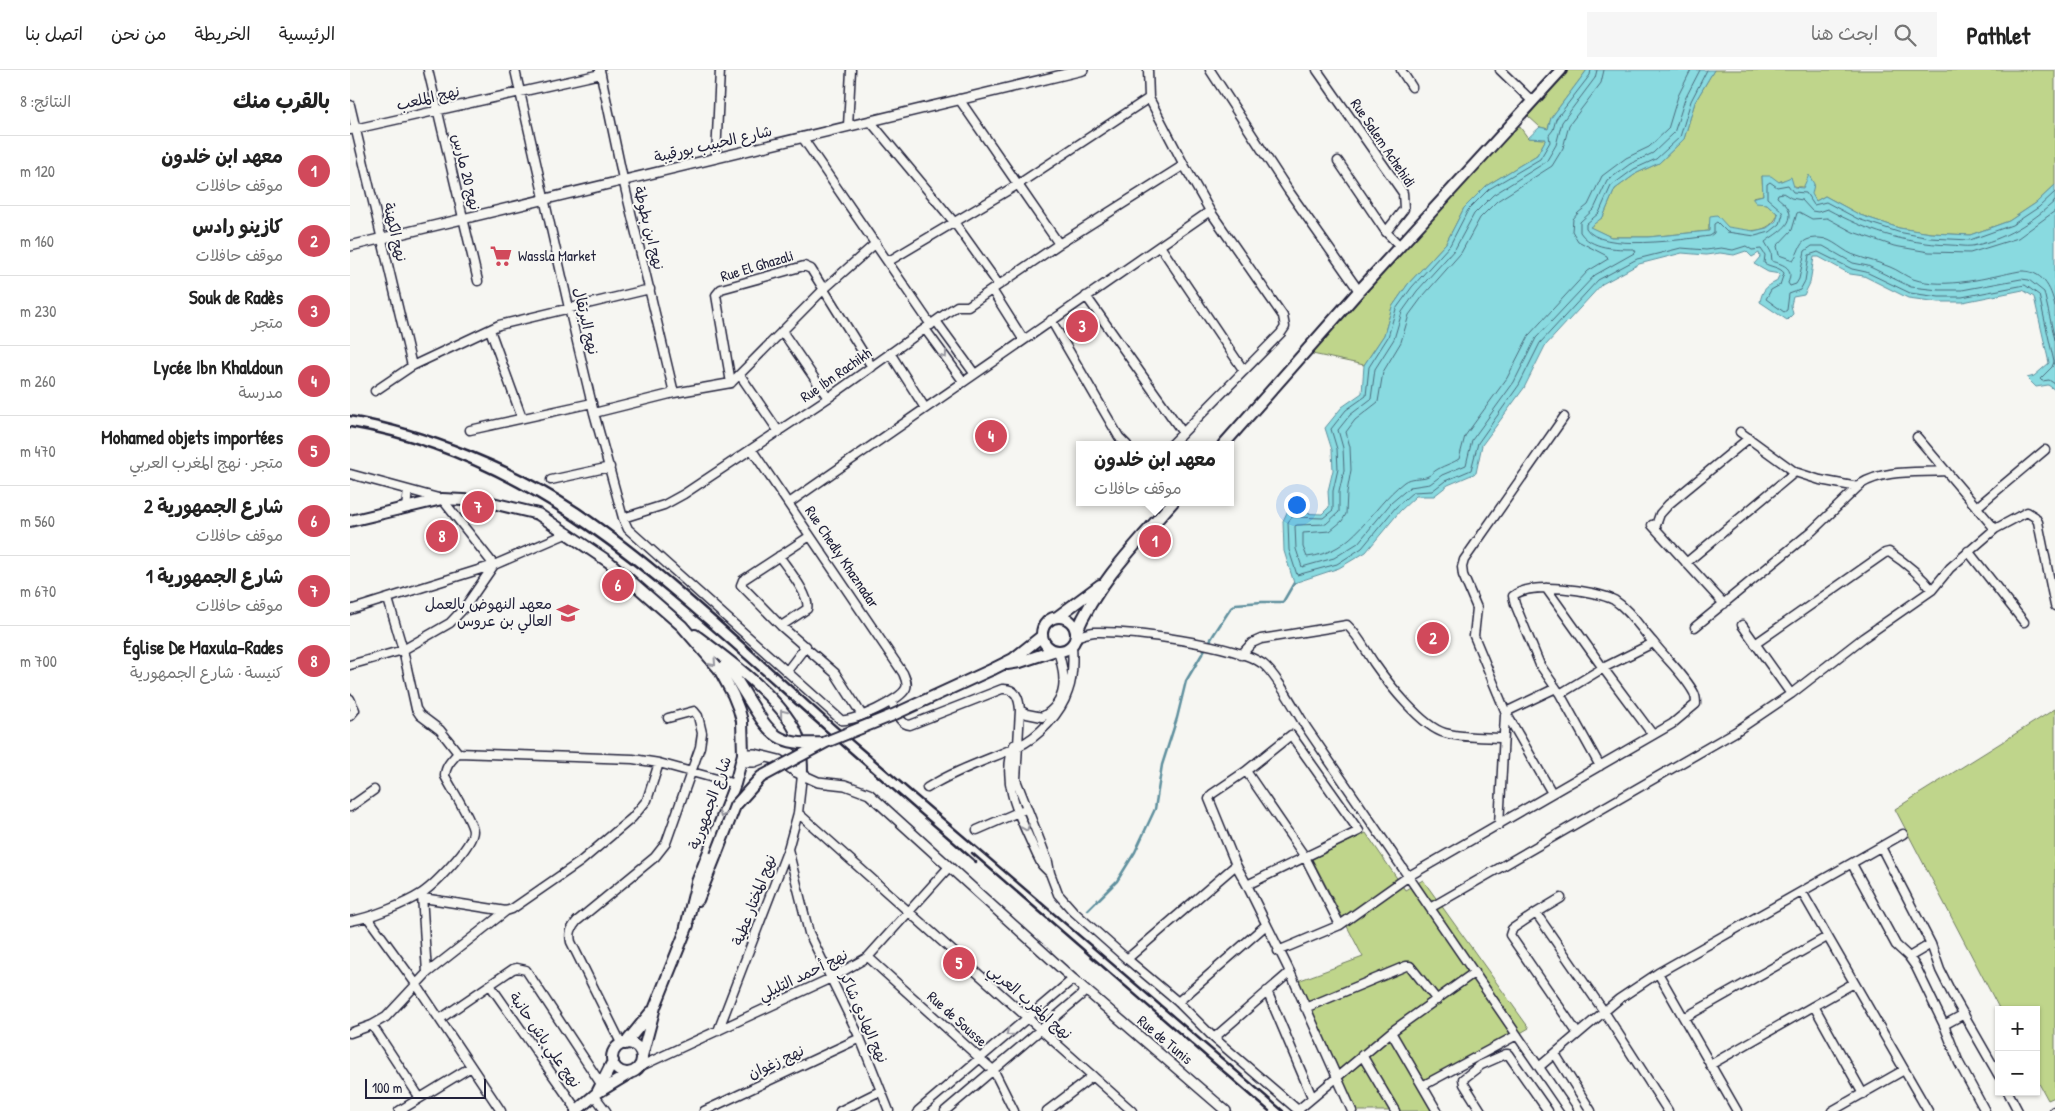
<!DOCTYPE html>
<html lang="ar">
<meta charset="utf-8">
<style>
:root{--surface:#fff;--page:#f6f6f6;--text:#222;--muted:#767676;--line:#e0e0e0;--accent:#d1495b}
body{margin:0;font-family:"Patrick Hand","Playpen Sans Arabic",sans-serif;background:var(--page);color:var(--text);direction:rtl}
.controls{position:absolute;right:15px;bottom:15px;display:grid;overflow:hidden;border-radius:0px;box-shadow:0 1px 4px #0004}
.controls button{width:45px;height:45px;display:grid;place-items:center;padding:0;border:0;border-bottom:1px solid var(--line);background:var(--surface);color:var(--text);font:25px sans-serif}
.scale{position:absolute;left:15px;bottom:12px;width:121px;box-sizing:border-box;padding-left:5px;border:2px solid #22223b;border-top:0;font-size:14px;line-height:18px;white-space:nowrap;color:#22223b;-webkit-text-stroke:4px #f6f6f2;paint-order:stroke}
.you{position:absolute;left:946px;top:434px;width:18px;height:18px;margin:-12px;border:4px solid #fff;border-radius:50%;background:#1a73e8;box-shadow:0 0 0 8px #1a73e833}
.badge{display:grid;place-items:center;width:32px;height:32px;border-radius:50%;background:var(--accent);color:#fff;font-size:16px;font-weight:700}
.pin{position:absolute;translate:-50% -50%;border:2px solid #fff;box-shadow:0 1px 5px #0006}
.popup{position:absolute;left:726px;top:371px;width:158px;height:65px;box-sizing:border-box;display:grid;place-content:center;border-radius:0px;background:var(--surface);filter:drop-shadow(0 1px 4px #0005);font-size:16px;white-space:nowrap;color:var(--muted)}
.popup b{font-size:19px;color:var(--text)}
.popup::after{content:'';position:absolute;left:50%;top:100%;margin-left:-10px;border:10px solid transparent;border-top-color:var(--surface)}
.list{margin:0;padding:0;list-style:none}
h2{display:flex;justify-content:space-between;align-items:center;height:65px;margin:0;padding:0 20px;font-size:21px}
h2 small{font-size:16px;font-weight:400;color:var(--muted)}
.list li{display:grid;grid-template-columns:32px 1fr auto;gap:15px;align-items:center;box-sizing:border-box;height:70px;padding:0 20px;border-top:1px solid var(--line)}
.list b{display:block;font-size:19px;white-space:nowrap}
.list p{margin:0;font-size:16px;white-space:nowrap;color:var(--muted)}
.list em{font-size:16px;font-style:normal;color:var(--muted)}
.icon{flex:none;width:28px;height:28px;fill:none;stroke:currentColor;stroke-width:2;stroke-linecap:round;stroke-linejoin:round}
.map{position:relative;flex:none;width:1705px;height:1041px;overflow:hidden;direction:ltr}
header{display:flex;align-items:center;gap:30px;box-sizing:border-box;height:70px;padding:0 25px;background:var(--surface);border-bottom:1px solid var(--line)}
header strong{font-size:24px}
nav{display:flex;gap:28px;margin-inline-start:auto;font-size:18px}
.search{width:350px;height:45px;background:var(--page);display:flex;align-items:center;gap:12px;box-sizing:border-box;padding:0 18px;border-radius:0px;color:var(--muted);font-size:19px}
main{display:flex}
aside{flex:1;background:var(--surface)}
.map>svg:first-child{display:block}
</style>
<header>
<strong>Pathlet</strong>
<div class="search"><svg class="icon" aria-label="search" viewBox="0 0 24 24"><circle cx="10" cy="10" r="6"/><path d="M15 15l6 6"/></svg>ابحث هنا</div>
<nav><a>الرئيسية</a><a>الخريطة</a><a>من نحن</a><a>اتصل بنا</a></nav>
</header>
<main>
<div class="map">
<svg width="1705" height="1041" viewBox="0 0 1705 1041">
<rect width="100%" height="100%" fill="#f6f6f2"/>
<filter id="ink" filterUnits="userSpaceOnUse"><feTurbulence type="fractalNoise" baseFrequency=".02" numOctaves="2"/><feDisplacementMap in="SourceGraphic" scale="10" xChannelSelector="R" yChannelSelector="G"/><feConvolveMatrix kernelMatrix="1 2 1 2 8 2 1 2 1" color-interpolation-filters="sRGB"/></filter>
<g filter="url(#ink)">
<!-- green -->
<path fill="#bfd58b" stroke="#707c63" d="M1217,0H1237L1201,48L1198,59L1190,57L1178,46Z
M1364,0H1705V115L1686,133L1659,151L1620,165L1581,163L1549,158L1510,145L1475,126L1466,131L1461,124L1464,114C1451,119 1445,118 1434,110L1428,112L1412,106L1413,125L1403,127L1417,134L1428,144C1418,171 1381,158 1359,154V161L1298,167H1261L1239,157L1253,147L1265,119L1287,103L1309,93L1334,69L1345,32Z
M1167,53L1178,68L1196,69L1187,85L1136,116L1114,138L1096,173L1058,214L1042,237L1034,265L1014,295L953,282Z
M1705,639V1027L1698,1030L1686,1008V940H1650L1545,739Z
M1016,763L1055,820L1073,810L1179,958L1077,1018L1090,1041H1004L945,912L1013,887L962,789Z"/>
<!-- water -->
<path fill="#89dae0" stroke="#60909e" d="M1237,0H1364L1345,32L1334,69L1309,93L1287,103L1265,119L1253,147L1240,157L1261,167H1298L1359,161L1360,146L1367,145L1378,157L1404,161L1417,158L1426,151L1428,144L1417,134L1406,133L1402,128L1413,125L1412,106H1421L1429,112L1441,107L1444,117L1453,118L1459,105L1464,114L1462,124L1466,131L1475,126L1510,145L1549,158L1581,163L1620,165L1659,151L1686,133L1705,115V320L1698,315L1686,317L1677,308L1684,306L1699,293L1684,227L1673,220L1613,232H1589L1558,228L1514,206L1500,204L1469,187H1464L1460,213L1454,225L1443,227L1441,235L1443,244L1437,250L1410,232C1412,221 1416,216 1426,212L1430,204L1418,202L1404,194L1410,187L1409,183L1402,187L1396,181L1384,185L1370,183L1356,185L1332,183L1289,194L1252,214L1195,276L1174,318L1132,375L1126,403L1098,415L1084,426H1066L1050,441L1016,482L989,498L944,513L934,481L933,451L939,438L947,443L972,444L979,437L978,421L983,400L982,380L975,358L992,337L1012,323L1014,295L1034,265L1042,237L1058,214L1096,173L1114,138L1136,116L1187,85L1196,69L1178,68L1190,57L1198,59L1201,48Z"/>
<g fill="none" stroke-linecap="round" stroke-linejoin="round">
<!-- shore -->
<path stroke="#4b6c7d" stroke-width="1" d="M1241,0L1240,5L1206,49L1203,60L1199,65L1200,72L1190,89L1139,119L1118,140L1100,175L1062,217L1046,239L1038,267L1019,297L1016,326L996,340L981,359L987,379L988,399L983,421V440L973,448L942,447L938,452L939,480L947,505L987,494L1012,478L1046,437L1063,422L1082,421L1095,411L1121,400L1128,373L1169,315L1190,273L1248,210L1287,189L1331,178L1356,180L1371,178L1383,180L1396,176L1402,180L1411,179L1415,185L1414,193C1420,197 1430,197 1434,203L1430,215L1421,220L1416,229L1434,242L1437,240L1439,224L1450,220L1455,211L1459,185L1468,182L1502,199L1516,202L1560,223L1589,227H1612L1675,215L1689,225L1704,292L1702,297L1690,309L1692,311L1699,310L1705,314
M1247,0L1245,8L1212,52L1206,75L1196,92L1143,125L1124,144L1105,179L1067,221L1052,242L1044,269L1025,299L1021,329L1000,345L988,360L993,378L994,400L989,422V442L976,454L947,455L945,456L946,479L952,497L984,488L1008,473L1041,433L1060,417L1080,414L1092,405L1116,395L1122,370L1164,312L1186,268L1245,205L1286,182L1284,179C1266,179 1241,179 1230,162V152L1244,139L1257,111L1280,94L1303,83L1324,63L1335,29L1350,0
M1254,0L1251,13L1219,55L1213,78L1202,96L1147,131L1130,148L1111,183L1073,226L1059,245L1051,272L1033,302L1028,332L1005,350L996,362L1000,377L1001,400L997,422L996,444L992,451L980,461L953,463V477L957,487C1006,482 1019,439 1054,412C1061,407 1068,409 1076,407C1080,406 1084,401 1088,399C1095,395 1103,393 1109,389L1115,366L1157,308L1179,265L1238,201L1258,189L1257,186L1228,171L1222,161L1223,149L1228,143L1238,135L1252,106L1276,88L1299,77L1318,59L1328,26L1341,0
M1357,0L1341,31L1330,67L1306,89L1284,99L1261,116L1249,143L1236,154V158C1250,183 1334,169 1360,166L1364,163V154L1367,152L1377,162L1405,166L1420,162L1430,154L1433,144L1431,140L1417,128V114L1420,112L1427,117L1438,115L1443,122L1456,123L1464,135L1476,132L1508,149L1548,162L1580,168L1620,170L1662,155L1689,137L1705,122
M1705,131C1682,152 1654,170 1622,176C1615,177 1607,175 1600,175C1552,173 1518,161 1477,139L1468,142L1462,141L1452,130L1441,128L1433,123L1428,124L1427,127C1430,130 1436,134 1438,138C1447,155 1423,165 1415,172L1421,182L1422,191C1435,195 1444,198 1438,213L1440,216L1446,214L1449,209L1455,181L1462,176H1473L1503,193L1518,196L1561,217L1589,220H1612L1671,209L1679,210L1694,222L1705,270
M1705,141L1668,168L1620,183L1579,182L1544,176L1503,162L1477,148L1462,149L1449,142L1447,143L1442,160L1427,176L1429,185L1443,190C1452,179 1447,168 1469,168C1483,168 1494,183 1507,186C1518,190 1528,192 1540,197C1548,200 1555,206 1563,209C1596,220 1638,207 1670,201C1692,200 1701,217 1705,236"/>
<!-- stream -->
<path stroke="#60909e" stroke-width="2.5" d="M738,840L767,811L785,782L805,739L812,695L827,648L836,611L864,564L881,538L886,534L912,532H933L944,513"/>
<!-- minor casing -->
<g stroke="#22223b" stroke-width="11">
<path id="minor" d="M78,0L128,211
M165,0L219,238L244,343L273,448L278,459L491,650C504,652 551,630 556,618C558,613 555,608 553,603L402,380
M250,0L273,109L324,323
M798,0L799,28L834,95L860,141L933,246L935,257L931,263L821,375
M860,0L938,120L1009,221
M967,0L1053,123L1054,139L1036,162
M1051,0L1062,17
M1150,0L1182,31
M609,29L709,174
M0,35L62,296
M520,51L604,152L649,215
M498,56L501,0
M0,60L251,4
M452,67L581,255
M366,87L370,0
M988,91L1036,162L1050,176
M810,176L894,301
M539,191L667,115L799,28
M642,220L673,269
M736,226L833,363
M701,250L769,367L777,375
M586,251L624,303
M575,259L613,311
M140,260L172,348
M432,261L478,328
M540,283L575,338
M390,305L429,362
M381,313L366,225L371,219L454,196L461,199L522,297
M25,321L62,296L149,255L300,219
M244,343L324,323L381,313L473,220L526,173
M120,360L242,333
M1390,362L1445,402L1470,410L1508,417
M1567,367L1645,459
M0,404L92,429L144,495
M201,410L260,397
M439,433L860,141
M1627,437L1695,380
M56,438L58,420
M273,448L314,435L334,424L478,328L601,240L607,236H618L709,174L834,95
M1302,455L1374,534
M1305,458L1310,444L1319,434L1399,368
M460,466L393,510L391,515L431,556L485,603L512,645
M1618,481L1674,552
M429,486C437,498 461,526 457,539L431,556
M1336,493L1445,402
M1196,518L1253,598L1303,665
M38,529L53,580L66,639L70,645L90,660L108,683
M0,540L144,495L218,463
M1392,555L1441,624
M1345,557L1462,461L1511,414C1535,399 1568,403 1596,401
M725,567C731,565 738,563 744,562C779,561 885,574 913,594C926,604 946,641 956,657L1219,1041
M1405,574L1535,483L1539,482C1556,493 1570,504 1582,520
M891,585L902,573L911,569L997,555C1009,566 1015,580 1024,593C1038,613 1072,657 1095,663C1112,668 1136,667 1153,668
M0,595L53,580L100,553L115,537L144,495
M437,601L456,576
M1210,624L1253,598L1303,573
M0,629L5,640L0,646
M541,632C546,641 549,654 560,655L652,619C666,618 669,628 670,640L666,710L692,776L698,792L700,803L708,824L723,841L777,889L828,932L864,968L949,1041
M670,640L677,644L692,647C719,632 716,607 708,581
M664,675C649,713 672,751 687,785L692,795L700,803
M108,683L283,689L309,693L385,714
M896,701L955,787L990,855
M577,718C606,700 637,690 667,677C689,667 711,643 718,621C723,608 723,590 722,576
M1202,723L1156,643L1124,566L1127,538L1113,505L1112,497L1114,490L1214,347
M0,737L24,720
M448,743L782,1041
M1149,755L1155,645L1160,640L1206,618
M627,760L673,740
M1531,777L1581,874L1590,900L1602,924L1649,1006
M438,779L459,863L510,968L539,1041
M1502,794L1546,875L1559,887L1566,897L1594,955L1609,993L1635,1041
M897,815L1009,761L941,665L896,701L862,724L859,729L886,795L897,815L940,902L1002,1041
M1452,822L1578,1041
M72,825L77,903
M73,828L156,841L162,839L230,792L282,748L297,730L309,693
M1080,838L1385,662L1441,624L1513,568L1582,520L1600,498L1645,459L1677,442L1685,447L1688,452L1705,536
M1186,843L1211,828
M18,848L66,914L151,1041
M0,851C20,848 55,834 72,823C84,815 123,776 123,761C122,750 101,718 95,706C95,696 102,690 108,683
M928,881L990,855L1059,806L1322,654L1346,634C1346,629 1346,627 1344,623C1334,604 1316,589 1303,572C1290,558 1280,540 1264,530C1245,520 1180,511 1163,526L1165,534L1190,595L1210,624L1250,696
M518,887L644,1001L664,1041
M1559,887L1581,874
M777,889L886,795
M1308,903L1387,1041
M140,915L227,1040
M917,921L962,1027
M828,932L916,855
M1464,936L1513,1024
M955,938L1056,896H1060L1087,930
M1334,948L1477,867
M90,949L163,899L167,898L176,900L251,1014
M22,955L70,1028
M1594,955L1614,944
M368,961L438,779L448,743L452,705
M1041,962L1087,1041
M0,963L22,955L36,947L77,903L156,841
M1228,964L1160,865L1162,859L1186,843L1255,943L1318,1041
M864,968L940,902
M272,975L221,872C219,863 221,858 227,851L305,787L316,773L350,677L352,663L348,646L344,641L318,648
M1205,984L1241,1041
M1012,985L1045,1041
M1360,995L1504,913
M289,997L481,908L518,887L599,797
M1189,997L1269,929L1308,903L1553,764
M1074,1015L1167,965
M1658,1022L1668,1041
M244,1025L256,1041
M948,1040L1041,962L1125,902
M49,1041L121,997
M354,1041L510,968
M490,1041L530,1021
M568,1041L723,909
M595,1041L736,921
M697,1041L743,1006
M1131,1041L1114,1014L1113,1009L1131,995L1156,984H1158L1198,1041
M1482,1041L1554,1000
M1704,1041H1705"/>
</g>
<!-- tertiary casing -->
<g stroke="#22223b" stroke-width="12">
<path id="tertiary" d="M0,176L733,0
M393,684H405L429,690L446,702L468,712L495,715L519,724L723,909L876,1041
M392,692H404L417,687"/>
</g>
<!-- secondary casing -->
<g stroke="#22223b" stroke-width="14">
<path id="secondary" d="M873,375L1009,221L1211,0
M0,451L92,429L134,431L188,444L259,492L332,556L369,599L383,625L389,640L392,651L393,684L385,714L347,812L335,861
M707,547L750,515
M692 564a17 17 0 1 1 34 0a17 17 0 1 1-34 0Z
M726,563C747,513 787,473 823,432
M345,565C376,588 438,633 449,670C452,681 452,693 452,705
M376,593L399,630
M657,594L670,592L703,581
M643,599L663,589L692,566
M348,830L366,785
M262 988a15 15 0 1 1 30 0a15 15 0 1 1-30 0Z
M275,974L301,942
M292,986L305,937L338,855
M247,1023L263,991
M226,1041L247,1023L280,1003"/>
</g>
<!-- minor -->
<use href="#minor" stroke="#f6f6f2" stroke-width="8"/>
<!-- tertiary -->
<use href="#tertiary" stroke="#f6f6f2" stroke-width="9"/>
<!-- secondary -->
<use href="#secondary" stroke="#f6f6f2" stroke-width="10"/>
<!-- rail -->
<path stroke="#22223b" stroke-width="2.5" d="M0,346C76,359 165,395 229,438C331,508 418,599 512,679C653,800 793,920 933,1041
M0,357C174,387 301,505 428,618C493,677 560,734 626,792
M622,783L919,1041"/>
<!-- secondary-bridge casing -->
<g stroke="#22223b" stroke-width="14" stroke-linecap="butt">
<path id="secondary-bridge" d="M399,630C422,667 427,675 473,673
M366,785L385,736L411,707L476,672L543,645L643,599"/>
</g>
<!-- secondary-bridge -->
<use href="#secondary-bridge" stroke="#f6f6f2" stroke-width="10"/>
</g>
<!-- one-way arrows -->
<defs><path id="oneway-chevron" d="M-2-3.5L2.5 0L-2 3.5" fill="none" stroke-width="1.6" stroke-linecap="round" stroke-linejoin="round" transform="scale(1.25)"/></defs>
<g stroke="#9797a0">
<use href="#oneway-chevron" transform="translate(594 285) rotate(54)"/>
<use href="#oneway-chevron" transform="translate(363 593) rotate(48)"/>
<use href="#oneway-chevron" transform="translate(433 643) rotate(-129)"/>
<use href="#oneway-chevron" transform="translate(372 744) rotate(112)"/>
<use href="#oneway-chevron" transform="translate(676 758) rotate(68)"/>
<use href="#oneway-chevron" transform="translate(659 963) rotate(141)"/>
</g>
</g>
<!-- icons -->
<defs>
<g id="supermarket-bare" transform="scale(1.725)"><path d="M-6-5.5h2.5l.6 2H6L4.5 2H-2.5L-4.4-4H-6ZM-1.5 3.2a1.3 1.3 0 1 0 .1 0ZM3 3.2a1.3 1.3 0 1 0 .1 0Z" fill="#d1495b" stroke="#f6f6f2" stroke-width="2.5" paint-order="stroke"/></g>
<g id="university-bare" transform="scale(1.725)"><path d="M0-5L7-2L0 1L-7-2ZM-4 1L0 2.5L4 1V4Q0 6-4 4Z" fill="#d1495b" stroke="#f6f6f2" stroke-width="2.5" paint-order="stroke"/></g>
</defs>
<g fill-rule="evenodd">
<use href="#supermarket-bare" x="151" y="186"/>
<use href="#university-bare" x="218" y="543"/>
</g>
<g text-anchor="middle" stroke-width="4" stroke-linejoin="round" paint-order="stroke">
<!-- street labels -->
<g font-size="15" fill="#22223b" stroke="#f6f6f2">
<text transform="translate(78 28) rotate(-13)" y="5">نهج الملعب</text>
<text transform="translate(1033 73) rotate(56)" y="5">Rue Salem Achehidi</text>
<text transform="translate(363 74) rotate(-13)" y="5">شارع الحبيب بورقيبة</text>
<text transform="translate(116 102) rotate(76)" y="5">نهج 20 مارس</text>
<text transform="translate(299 158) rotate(76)" y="5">نهج ابن بطوطة</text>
<text transform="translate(45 162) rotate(77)" y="5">نهج الكهنة</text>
<text transform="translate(407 196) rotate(-17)" y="5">Rue El Ghazali</text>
<text transform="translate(236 251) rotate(77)" y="5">نهج البرتقال</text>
<text transform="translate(486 305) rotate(-35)" y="5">Rue Ibn Rachikh</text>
<text transform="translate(492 487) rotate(56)" y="5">Rue Chedly Khaznadar</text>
<text transform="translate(360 733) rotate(-70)" y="5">شارع الجمهورية</text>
<text transform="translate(404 830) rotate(-69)" y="5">نهج المختار عطية</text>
<text transform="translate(453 905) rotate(-26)" y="5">نهج أحمد التليلي</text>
<text transform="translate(680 932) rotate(41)" y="5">نهج المغرب العربي</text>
<text transform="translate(514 948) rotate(66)" y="5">نهج الهادي شاكر</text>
<text transform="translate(607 949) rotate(42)" y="5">Rue de Sousse</text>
<text transform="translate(195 970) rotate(55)" y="5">نهج علي باش حانبة</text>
<text transform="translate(815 970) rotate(40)" y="5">Rue de Tunis</text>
<text transform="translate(426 992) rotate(-25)" y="5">نهج زغوان</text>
</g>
<!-- poi labels -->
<g font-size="15" fill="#22223b" stroke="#f6f6f2" text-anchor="start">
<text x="168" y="191">Wassla Market</text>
<text x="202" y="539" text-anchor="end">معهد النهوض بالعمل<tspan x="202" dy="17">العالي بن عروس</tspan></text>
</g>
</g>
</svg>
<div class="controls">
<button>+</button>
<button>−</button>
</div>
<div class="scale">100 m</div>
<div class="you"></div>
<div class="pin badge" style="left:805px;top:471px">1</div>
<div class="popup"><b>معهد ابن خلدون</b>موقف حافلات</div>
<div class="pin badge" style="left:1083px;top:568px">2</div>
<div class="pin badge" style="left:732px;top:256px">3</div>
<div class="pin badge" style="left:641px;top:366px">4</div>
<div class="pin badge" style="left:609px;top:893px">5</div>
<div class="pin badge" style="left:268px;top:515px">6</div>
<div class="pin badge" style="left:128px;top:437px">7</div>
<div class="pin badge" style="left:92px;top:466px">8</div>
</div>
<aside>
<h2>بالقرب منك<small>النتائج: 8</small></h2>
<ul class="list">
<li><span class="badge">1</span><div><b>معهد ابن خلدون</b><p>موقف حافلات</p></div><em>120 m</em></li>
<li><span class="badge">2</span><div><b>كازينو رادس</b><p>موقف حافلات</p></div><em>160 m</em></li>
<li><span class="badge">3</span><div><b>Souk de Radès</b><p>متجر</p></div><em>230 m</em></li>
<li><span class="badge">4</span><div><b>Lycée Ibn Khaldoun</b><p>مدرسة</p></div><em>260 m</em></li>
<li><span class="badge">5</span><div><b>Mohamed objets importées</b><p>متجر · نهج المغرب العربي</p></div><em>470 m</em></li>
<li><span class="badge">6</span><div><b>شارع الجمهورية 2</b><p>موقف حافلات</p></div><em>560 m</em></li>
<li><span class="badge">7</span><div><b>شارع الجمهورية 1</b><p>موقف حافلات</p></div><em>670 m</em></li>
<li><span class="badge">8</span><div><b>Église De Maxula-Rades</b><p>كنيسة · شارع الجمهورية</p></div><em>700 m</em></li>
</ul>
</aside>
</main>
